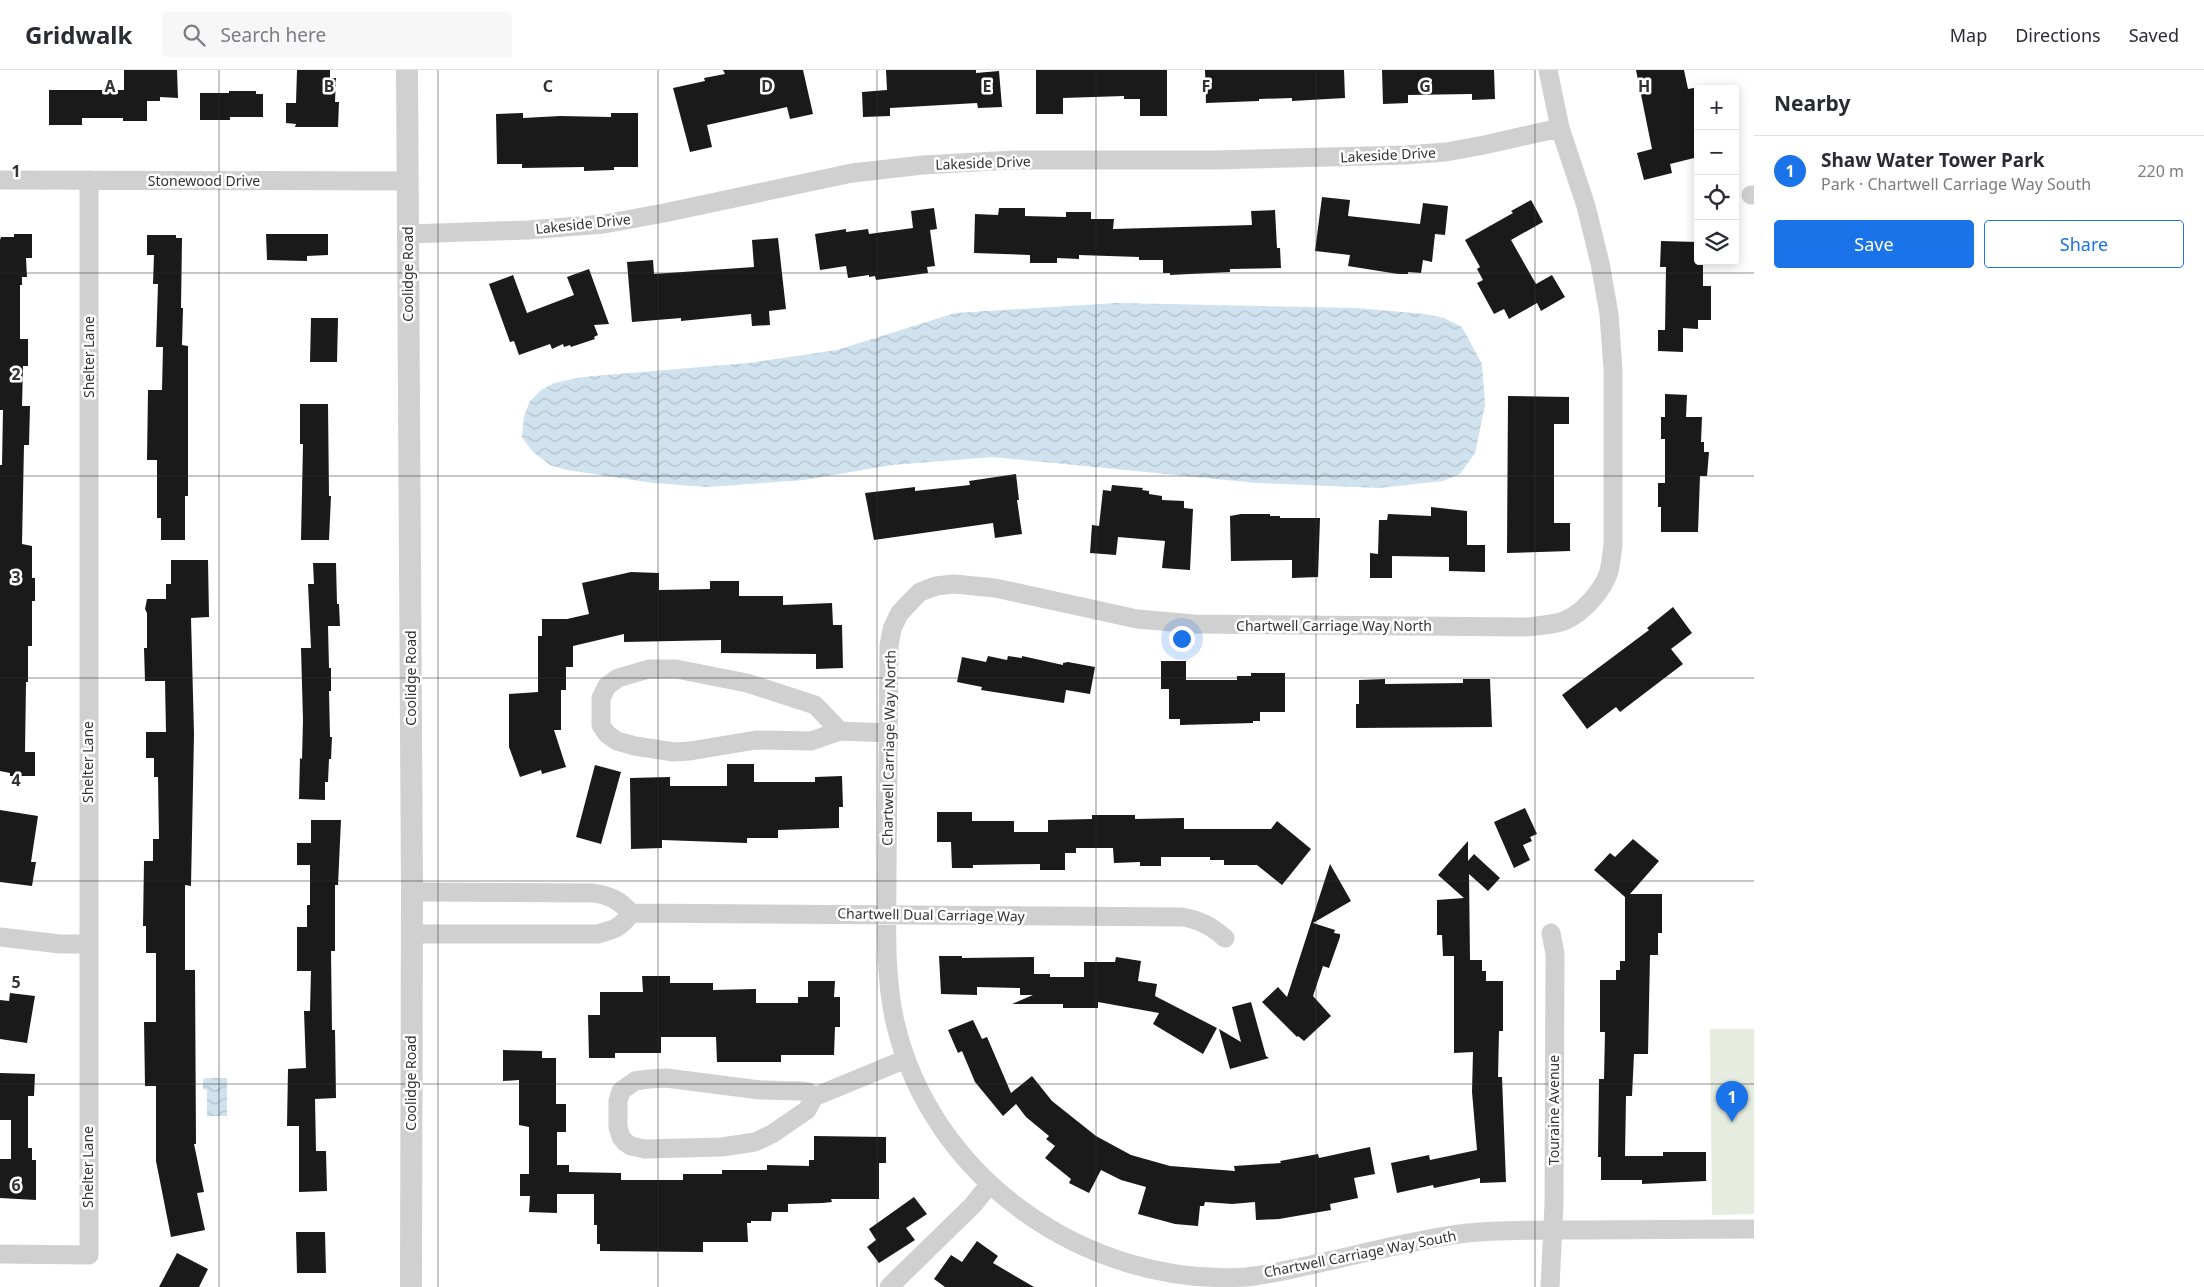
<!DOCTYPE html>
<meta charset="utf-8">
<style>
:root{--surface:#fff;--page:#f7f7f7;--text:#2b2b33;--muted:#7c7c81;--line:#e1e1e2;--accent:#1a73e8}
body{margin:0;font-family:"Noto Sans",sans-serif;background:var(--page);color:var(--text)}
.controls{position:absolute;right:15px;top:15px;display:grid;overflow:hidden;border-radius:5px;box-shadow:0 2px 12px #0003}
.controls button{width:45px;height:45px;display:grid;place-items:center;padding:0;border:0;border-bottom:1px solid var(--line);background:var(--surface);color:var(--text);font:25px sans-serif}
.you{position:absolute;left:1181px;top:568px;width:18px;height:18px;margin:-12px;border:4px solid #fff;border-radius:50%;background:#1a73e8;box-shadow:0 0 0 8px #1a73e833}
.badge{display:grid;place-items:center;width:32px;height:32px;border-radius:50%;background:var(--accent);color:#fff;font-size:16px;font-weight:700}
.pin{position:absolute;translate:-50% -41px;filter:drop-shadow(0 1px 2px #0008)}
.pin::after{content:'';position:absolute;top:26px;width:18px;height:15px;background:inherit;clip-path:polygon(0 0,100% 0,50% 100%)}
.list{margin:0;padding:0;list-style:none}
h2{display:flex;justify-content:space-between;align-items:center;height:65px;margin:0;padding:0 20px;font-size:21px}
h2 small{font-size:16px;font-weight:400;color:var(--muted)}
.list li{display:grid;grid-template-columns:32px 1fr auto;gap:15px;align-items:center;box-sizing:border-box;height:70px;padding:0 20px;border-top:1px solid var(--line)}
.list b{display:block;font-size:19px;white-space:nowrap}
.list p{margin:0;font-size:16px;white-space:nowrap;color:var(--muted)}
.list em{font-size:16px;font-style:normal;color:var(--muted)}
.actions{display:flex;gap:10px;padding:15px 20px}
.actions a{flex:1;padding:11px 0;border:1px solid var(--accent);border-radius:5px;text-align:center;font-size:18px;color:var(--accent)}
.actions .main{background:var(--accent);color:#fff}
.icon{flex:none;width:28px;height:28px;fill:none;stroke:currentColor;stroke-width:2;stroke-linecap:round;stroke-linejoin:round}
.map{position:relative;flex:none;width:1754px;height:1217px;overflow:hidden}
header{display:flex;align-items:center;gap:30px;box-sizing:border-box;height:70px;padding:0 25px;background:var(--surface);border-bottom:1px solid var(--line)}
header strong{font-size:24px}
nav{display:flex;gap:28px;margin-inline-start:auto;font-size:18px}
.search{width:350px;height:45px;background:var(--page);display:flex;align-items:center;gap:12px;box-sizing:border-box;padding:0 18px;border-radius:5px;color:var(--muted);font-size:19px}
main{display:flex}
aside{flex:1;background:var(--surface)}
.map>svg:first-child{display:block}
</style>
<header>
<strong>Gridwalk</strong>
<div class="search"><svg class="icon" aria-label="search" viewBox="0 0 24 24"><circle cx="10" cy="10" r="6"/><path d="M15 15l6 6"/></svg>Search here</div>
<nav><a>Map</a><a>Directions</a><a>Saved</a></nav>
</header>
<main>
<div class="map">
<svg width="1754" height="1217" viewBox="0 0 1754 1217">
<defs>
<pattern id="water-waves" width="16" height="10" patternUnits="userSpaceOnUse" patternTransform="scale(1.25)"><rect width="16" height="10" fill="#cfe2ee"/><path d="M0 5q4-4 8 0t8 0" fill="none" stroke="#b2c2cd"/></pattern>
</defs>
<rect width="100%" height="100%" fill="#fff"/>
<!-- park -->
<path fill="#e6ecdf" d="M1710,959H1754V1144L1712,1145Z"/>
<!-- water -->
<path fill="url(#water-waves)" d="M1117,233L1357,238L1424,244L1444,248L1462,257L1482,294L1485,335L1475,383L1460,404L1443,411L1379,418L1257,413L992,387L892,395L804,410L707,417L653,413L567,400L550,395L532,381L522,367L524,346L530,331L541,320L554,313L583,307L748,293L837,280L955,243Z
M207,1008H227V1046H207V1020L203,1019V1009Z"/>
<!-- building -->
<path fill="#1a1a1a" d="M124,0H177L178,28L160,27V31H147V51H123V48H82V55H49V20H124Z
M297,0H330V8H336L335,32H339L338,57H295L296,54L286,53V33H296Z
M723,0H803L813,44L790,49L787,37L707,55L712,77L690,82L673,18L705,11L704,8L725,4Z
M886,0H976V3L999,1L1002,37L978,38L977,33L890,38V46L863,47L862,22L887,20Z
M1036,0H1167V46H1140V29H1124V26L1063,28V44H1036Z
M1205,0H1344L1345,28L1292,31V28L1259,29V31L1206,33Z
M1382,0H1494L1495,29L1472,30V24L1408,25V33L1383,34Z
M1636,0H1684L1688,19L1694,18L1695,24L1698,23V87L1670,94L1672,103L1644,110L1637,83L1652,79Z
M229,21H256V24H263V47H230V50H200V23H229Z
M523,43V48L560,46L611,47V43H638V97H614V100L584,101V97L522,98V94H497L496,44Z
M1322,127L1350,130L1348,146L1420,154L1423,133L1448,136L1445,165L1435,164L1432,192L1423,190L1421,203L1408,202V204H1398L1348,196L1350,185L1315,181Z
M1531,130L1543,152L1511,170L1536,214L1552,205L1565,227L1541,241L1537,233L1509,249L1504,239L1494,244L1477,213L1483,210L1477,199L1480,197L1465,170L1513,143L1511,141Z
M934,138L937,159L930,160L935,196L927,197L928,203L876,210L875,206L869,207V205L848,208L846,196L820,200L815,164L846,159V162L868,159L869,164L913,158L911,141Z
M999,138H1025V146L1066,147V142H1091V149H1114L1113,159L1252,155L1251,141L1275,140L1277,178H1280L1281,198L1230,199V202L1170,205V203H1163V190H1139V187L1079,185V189L1057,188V193H1030V185L974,183L975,144L998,145Z
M14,164H32V188H26L27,207H22V215H20V269H28V296H23L22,336H30L29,375H24L22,474L32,476V508H35V531H32V576H28V612H26L25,682H35V706H10V703L0,701V395H2L3,340H0V170L1,167H14Z
M266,164H328V185L307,186V191L267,190Z
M147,165H176V168H182L181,238H183L182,275L188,276V426H185V470H161V448H157V390H147L148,320H162L163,277H156L158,214H153L154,185H147Z
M778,168L786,239L769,241L770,255L752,256L751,244L681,251V248L632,252L627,192L653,190L654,204L754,197L752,170Z
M1661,171L1698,172V191H1703V216H1711V250H1698V259L1683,258V282L1658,281V260H1665L1666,197H1660Z
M589,199L609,254L594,255L598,265L594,267L595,269L571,277L570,275L564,277L563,274L552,279L550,274L519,285L514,271L510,272L489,214L513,205L527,243L574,225L567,207Z
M311,248H338L337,292H310Z
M1665,324L1687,325L1686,347H1702L1701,372H1704V382H1709L1707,406H1700L1698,462H1661V437H1658V413H1665V369H1661V347H1665Z
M1508,326L1569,327V354H1554V453H1570V481L1507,483Z
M300,334H328L329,426H331L329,470H301L303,374H300Z
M1016,404L1019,430H1017L1022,464L995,468L993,453L874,470L865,423L915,417V421L970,415L969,411Z
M1112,415L1143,418L1142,420L1149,421V424L1162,426V430L1184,431V438L1193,439L1190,500L1162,498L1165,471L1118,467L1116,485L1090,483L1092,455L1099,456L1103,420L1111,421Z
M1431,437L1467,441V475H1485V502L1449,501V487L1392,486V508H1370V483L1378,484L1379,450H1387L1388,444L1431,446Z
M1241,444H1270V446H1280V448H1320L1318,507L1292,508V490L1231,491L1230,446Z
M171,490H208L209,547L191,548L194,664L191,816L185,815V900H195L196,1074H194L204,1122L197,1123L205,1160L171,1167L156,1091V1016H145L144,952H156V883H146V856H143L144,791H153V769H159L158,707H154V688H146V662H166L165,611H145L144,578H147V543L145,539L147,529H166V514H171Z
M313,493H336L337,534H339L340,556H328L329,598H331V621H329L330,667H332L331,689H329L328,712H325V730L299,729L300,688L302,689L303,650L301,578H311L308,514H314Z
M631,502L659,503V520L710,519V511H739V526H783V535L832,533L833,555H842L843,598L816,599V584L721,583V570L624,572V564L573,576V597H566V620H561V660H554L566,697L542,704L541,700L520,707L509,677V624L538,622V566H542V549H567L589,544L582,513Z
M1673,537L1692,563L1671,579L1683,594L1620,642L1616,637L1587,659L1562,625L1649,560L1647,558Z
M988,586L1007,590L1008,586L1022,588V586L1063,595V593L1068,592L1095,597L1090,624L1066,620L1064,633L981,620L982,617L957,612L962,587L986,592Z
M1161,591H1186V610H1237V606H1251V603H1285V642H1260V651H1253V653L1180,655V649H1169V619H1161Z
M1385,609V614L1463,613V609H1490L1492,657L1356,658V634H1359V610Z
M727,694H754V712H815V707L842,706L843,737H839V758L778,760V768H747V773L662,770V778L631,779L630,708L670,707V716H727Z
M595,695L621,702L601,774L576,767Z
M1525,738L1537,764L1530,767L1532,771L1523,775L1530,790L1514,798L1494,752Z
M0,740L38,746L31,792H36L32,816L0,812Z
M937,742H972V751H1014V762H1048V750L1092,749V745H1135V749L1184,748V759H1271L1277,751L1311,779L1282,815L1257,795H1224V790H1210V787H1161V796H1140V792L1114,793L1113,778H1076V783H1065V800H1040V794L973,795V798H952L951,772H937Z
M311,750H341L338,815H335V881H331L332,960H335L336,1028L315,1029L316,1081H326L327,1121L299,1122V1056H287L288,999L306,998L304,941H310L311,901H297V857H307V835H310V795H297V773H311Z
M1633,769L1659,791L1630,824H1662V863H1658V885H1650L1648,984H1634L1632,1026H1626L1625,1086H1663V1082H1706V1111L1642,1114V1110H1601V1087H1598L1599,1009H1604L1605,962H1600V910H1616V900H1620V891H1625V827L1594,800L1610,783L1615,787Z
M1468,771V791L1474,784L1500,808L1488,821L1469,804L1470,890H1482V901H1486V911H1503V961H1499L1498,1007H1502L1506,1112L1480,1113V1108L1434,1118L1433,1115L1397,1123L1391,1093L1429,1085L1430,1090L1477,1080L1472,1022L1473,982L1454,983V886H1443L1442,865H1437V830L1464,828L1438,805Z
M1330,794L1351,831L1313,853L1335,860L1334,863L1340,864V867L1329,898L1323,896L1313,926L1331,946L1304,971L1298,966L1297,967L1262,932L1278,917L1287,927Z
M939,886H962V888L1034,887V904H1050V907H1084V892H1115L1116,887L1141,891L1138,911L1157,914L1155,926L1217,958L1203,984L1153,954L1159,943L1098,932V938H1063V934H1012L1033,925H1020V918L977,917V925L941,924Z
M642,906H670V913H713V920L756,919V933H798V927H808V911H835L834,927H840V957H835L834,985H781V992H717L716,967H661V983H615V988H589L588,945H600V922H643Z
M10,923L35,926L27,973L0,969V930L9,931Z
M1251,932L1266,986L1269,988L1230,999L1219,959L1241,972L1232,937Z
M973,950L982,969L987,967L1011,1023L1032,1006L1052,1031L1096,1066L1131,1085L1170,1096L1235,1101L1234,1096L1281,1093L1280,1091L1318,1084L1319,1088L1370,1077L1375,1104L1354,1108L1358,1128L1330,1134L1331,1140L1279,1149L1256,1150L1255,1132L1232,1134L1205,1132L1204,1136H1200L1198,1156L1175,1154L1138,1144L1146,1117L1121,1110L1101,1100L1089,1123L1069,1113L1071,1109L1045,1088L1055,1076L1046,1069L1049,1066L1026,1047L1016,1034L1003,1046L975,1012L962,981L958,983L948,960Z
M503,980L542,981V988H556V1034H566V1062H557V1095H569V1102L621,1103V1110H683V1104H722V1100H767V1095L809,1096V1090H814V1066L886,1067V1093H879V1129H831L832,1132L823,1133L788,1134V1142H772L771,1151H751V1153H747L748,1172H703V1182L600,1181V1174H597V1155H594V1124H557V1143L529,1142L530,1126H520V1104H529V1057L519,1055V1010L503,1011Z
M0,1003L35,1004L34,1026H28V1078H32V1090H36V1130L0,1128V1089H11V1050H0Z
M914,1127L927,1144L906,1158L915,1170L879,1193L867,1177L876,1170L869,1159Z
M296,1162H325L326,1203H297Z
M977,1171L998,1186L993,1193L1034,1217H945L934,1209L951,1185L962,1192Z
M177,1183L208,1199L199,1217H159Z"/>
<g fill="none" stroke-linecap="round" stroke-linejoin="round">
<!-- minor -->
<path stroke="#d0d0d0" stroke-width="19" d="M1548,0L1560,58L1586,136L1600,193L1609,244L1613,300V474C1612,483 1611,493 1609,501C1607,510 1601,518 1596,525C1573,553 1560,554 1525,557L1195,554L1137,549L995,518L954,514L936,516L920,522L909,533L899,544L892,559L889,576C888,652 887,727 887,802C887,851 884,903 895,952C931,1108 1086,1217 1246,1207C1266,1205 1287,1200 1306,1196C1359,1185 1415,1169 1467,1163C1505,1159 1545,1160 1583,1160C1640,1160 1697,1159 1754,1159
M0,110L408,111
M1751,125H1754
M408,164L528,160L604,154L664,143L852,103L923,95L1014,90H1216L1406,85L1446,82L1484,75L1560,58
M840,661L815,635L747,613L676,599H649L618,608L607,616L601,628V655L607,664L617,671L635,676L674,682L690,681L756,670L811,671L840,661L888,663
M412,822L594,823C611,826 619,830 631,843C621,858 613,860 597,864H412
M631,843L1182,847C1200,850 1211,856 1225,868
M0,867L60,874H88
M814,1027L808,1022L801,1021L760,1020L666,1008L649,1009L635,1011L621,1021L618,1031V1057L621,1067L625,1072L631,1076L645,1079L722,1077L755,1072L772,1064L807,1040L814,1027L906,989
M0,1184L89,1185V110
M889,1217L973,1135L989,1115
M1550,1217L1554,1134L1555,884L1551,863"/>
<!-- tertiary -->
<path stroke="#d0d0d0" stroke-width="22" d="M407,0L412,822L411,1217"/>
</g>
<!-- grid -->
<path fill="none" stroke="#333" stroke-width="1" stroke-opacity="0.55" d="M219,0V1217M438,0V1217M658,0V1217M877,0V1217M1096,0V1217M1316,0V1217M1535,0V1217M0,203H1754M0,406H1754M0,608H1754M0,811H1754M0,1014H1754"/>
<g text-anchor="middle" stroke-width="5" stroke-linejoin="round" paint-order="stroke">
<!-- street labels -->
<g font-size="14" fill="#333" stroke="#fff">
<text transform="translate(1388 85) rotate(-3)" y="5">Lakeside Drive</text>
<text transform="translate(983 93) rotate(-2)" y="5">Lakeside Drive</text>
<text x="204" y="116">Stonewood Drive</text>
<text transform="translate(583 154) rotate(-6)" y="5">Lakeside Drive</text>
<text transform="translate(408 204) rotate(-90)" y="5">Coolidge Road</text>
<text transform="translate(89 287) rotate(-90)" y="5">Shelter Lane</text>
<text x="1334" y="561">Chartwell Carriage Way North</text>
<text transform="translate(411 608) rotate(-90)" y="5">Coolidge Road</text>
<text transform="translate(889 678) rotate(-89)" y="5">Chartwell Carriage Way North</text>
<text transform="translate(88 692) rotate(-90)" y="5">Shelter Lane</text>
<text transform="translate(931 845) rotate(1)" y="5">Chartwell Dual Carriage Way</text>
<text transform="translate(411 1013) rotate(-90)" y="5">Coolidge Road</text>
<text transform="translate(1554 1040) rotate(-90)" y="5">Touraine Avenue</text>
<text transform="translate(88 1097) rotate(-90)" y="5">Shelter Lane</text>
<text transform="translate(1360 1184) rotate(-11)" y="5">Chartwell Carriage Way South</text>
</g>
</g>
<g font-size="16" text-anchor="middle" font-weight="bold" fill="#333" stroke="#fff" stroke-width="5" stroke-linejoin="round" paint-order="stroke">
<text x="110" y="22">A</text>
<text x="329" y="22">B</text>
<text x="548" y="22">C</text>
<text x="767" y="22">D</text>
<text x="987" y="22">E</text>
<text x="1206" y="22">F</text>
<text x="1425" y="22">G</text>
<text x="1644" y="22">H</text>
<text x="16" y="107">1</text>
<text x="16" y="310">2</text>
<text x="16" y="513">3</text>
<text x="16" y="716">4</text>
<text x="16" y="918">5</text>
<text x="16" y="1121">6</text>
</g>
</svg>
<div class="controls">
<button>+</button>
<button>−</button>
<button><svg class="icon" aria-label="locate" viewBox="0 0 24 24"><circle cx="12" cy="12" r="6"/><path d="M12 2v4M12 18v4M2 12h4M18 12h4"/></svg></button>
<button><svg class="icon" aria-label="layers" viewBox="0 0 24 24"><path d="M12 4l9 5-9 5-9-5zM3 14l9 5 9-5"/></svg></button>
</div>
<div class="you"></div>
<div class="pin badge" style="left:1732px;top:1052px">1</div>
</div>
<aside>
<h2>Nearby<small></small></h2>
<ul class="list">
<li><span class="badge">1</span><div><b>Shaw Water Tower Park</b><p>Park · Chartwell Carriage Way South</p></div><em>220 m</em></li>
</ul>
<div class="actions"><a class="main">Save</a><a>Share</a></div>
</aside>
</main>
